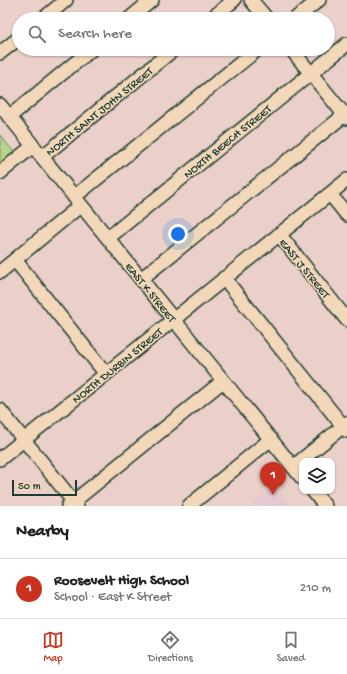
<!DOCTYPE html>
<meta charset="utf-8">
<style>
:root{--surface:#fff;--page:#f2f2f2;--text:#222;--muted:#767676;--line:#e0e0e0;--accent:#c8321e}
body{margin:0;font-family:"Gochi Hand",sans-serif;background:var(--page);color:var(--text)}
.controls{position:absolute;right:12px;bottom:12px;display:grid;overflow:hidden;border-radius:8px;box-shadow:0 1px 3px #0004}
.controls button{width:36px;height:36px;display:grid;place-items:center;padding:0;border:0;border-bottom:1px solid var(--line);background:var(--surface);color:var(--text);font:20px sans-serif}
.scale{position:absolute;left:12px;bottom:10px;width:65px;box-sizing:border-box;padding-left:4px;border:2px solid #1f3d34;border-top:0;font-size:11px;line-height:14px;white-space:nowrap;color:#1f3d34;-webkit-text-stroke:3px #f2d8b9;paint-order:stroke}
.you{position:absolute;left:178px;top:234px;width:14px;height:14px;margin:-10px;border:3px solid #fff;border-radius:50%;background:#1a73e8;box-shadow:0 0 0 6px #1a73e833}
.badge{display:grid;place-items:center;width:26px;height:26px;border-radius:50%;background:var(--accent);color:#fff;font-size:13px;font-weight:700}
.pin{position:absolute;translate:-50% -33px;filter:drop-shadow(0 1px 2px #0008)}
.pin::after{content:'';position:absolute;top:21px;width:14px;height:12px;background:inherit;clip-path:polygon(0 0,100% 0,50% 100%)}
.list{margin:0;padding:0;list-style:none}
h2{display:flex;justify-content:space-between;align-items:center;height:52px;margin:0;padding:0 16px;font-size:17px}
h2 small{font-size:13px;font-weight:400;color:var(--muted)}
.list li{display:grid;grid-template-columns:26px 1fr auto;gap:12px;align-items:center;box-sizing:border-box;height:60px;padding:0 16px;border-top:1px solid var(--line)}
.list b{display:block;font-size:15px;white-space:nowrap}
.list p{margin:0;font-size:13px;white-space:nowrap;color:var(--muted)}
.list em{font-size:13px;font-style:normal;color:var(--muted)}
.icon{flex:none;width:22px;height:22px;fill:none;stroke:currentColor;stroke-width:2;stroke-linecap:round;stroke-linejoin:round}
.map{position:relative;flex:none;width:347px;height:506px;overflow:hidden}
.search{position:absolute;background:var(--surface);box-shadow:0 1px 3px #0004;left:12px;right:12px;top:12px;height:44px;display:flex;align-items:center;gap:10px;box-sizing:border-box;padding:0 14px;border-radius:22px;color:var(--muted);font-size:15px}
.sheet{height:112px;background:var(--surface)}
nav{display:flex;justify-content:space-around;align-items:center;box-sizing:border-box;height:56px;border-top:1px solid var(--line);background:var(--surface);font-size:11px;color:var(--muted)}
nav a{display:grid;justify-items:center;gap:2px}
nav .on{color:var(--accent)}
.map>svg:first-child{display:block}
</style>
<div class="map">
<svg width="347" height="506" viewBox="0 0 347 506">
<rect width="100%" height="100%" fill="#ead0c8"/>
<filter id="ink" filterUnits="userSpaceOnUse"><feTurbulence type="fractalNoise" baseFrequency=".025" numOctaves="2"/><feDisplacementMap in="SourceGraphic" scale="8" xChannelSelector="R" yChannelSelector="G"/><feConvolveMatrix kernelMatrix="1 2 1 2 8 2 1 2 1" color-interpolation-filters="sRGB"/></filter>
<g filter="url(#ink)">
<!-- built -->
<path fill="#e5cad2" d="M275,485L290,504L288,506H250Z"/>
<!-- green -->
<path fill="#bad38a" stroke="#6c885f" d="M0,135L16,155L0,169Z"/>
<g fill="none" stroke-linecap="round" stroke-linejoin="round">
<!-- minor casing -->
<g stroke="#1f3d34" stroke-width="16">
<path id="minor" d="M251,0L267,19
M43,19L66,0
M129,19L152,0
M211,19L234,0
M295,19L319,0
M291,49L347,118
M0,53L19,38
M0,105L302,478
M9,117L92,49
M42,157L174,49
M0,173L33,146
M330,194L347,215
M74,197L258,49
M279,234L347,320
M108,238L347,44
M15,260L106,374
M0,272L81,205
M224,278L347,431
M141,279L347,113
M0,410L77,506
M0,459L347,180
M293,467L347,423
M313,491L325,506
M68,506L223,381
M189,506L271,439"/>
</g>
<!-- minor -->
<use href="#minor" stroke="#f2d8b9" stroke-width="13"/>
</g>
</g>
<g text-anchor="middle" stroke-width="3" stroke-linejoin="round" paint-order="stroke">
<!-- street labels -->
<g font-size="12" fill="#1f3d34" stroke="#f2d8b9">
<text transform="translate(99 111) rotate(-39)" y="4">NORTH SAINT JOHN STREET</text>
<text transform="translate(227 141) rotate(-39)" y="4">NORTH BEECH STREET</text>
<text transform="translate(305 268) rotate(51)" y="4">EAST J STREET</text>
<text transform="translate(151 292) rotate(51)" y="4">EAST K STREET</text>
<text transform="translate(117 365) rotate(-39)" y="4">NORTH DURBIN STREET</text>
</g>
</g>
</svg>
<div class="controls">
<button><svg class="icon" aria-label="layers" viewBox="0 0 24 24"><path d="M12 4l9 5-9 5-9-5zM3 14l9 5 9-5"/></svg></button>
</div>
<div class="scale">50 m</div>
<div class="you"></div>
<div class="pin badge" style="left:273px;top:495px">1</div>
<div class="search"><svg class="icon" aria-label="search" viewBox="0 0 24 24"><circle cx="10" cy="10" r="6"/><path d="M15 15l6 6"/></svg>Search here</div>
</div>
<section class="sheet">
<h2>Nearby<small></small></h2>
<ul class="list">
<li><span class="badge">1</span><div><b>Roosevelt High School</b><p>School · East K Street</p></div><em>210 m</em></li>
</ul>
</section>
<nav>
<a class="on"><svg class="icon" aria-label="map" viewBox="0 0 24 24"><path d="M3 6l6-2 6 2 6-2v14l-6 2-6-2-6 2zM9 4v14M15 6v14"/></svg>Map</a>
<a><svg class="icon" aria-label="directions" viewBox="0 0 24 24"><path d="M12 3l9 9-9 9-9-9zM9 14v-3h6M13 9l2 2-2 2"/></svg>Directions</a>
<a><svg class="icon" aria-label="saved" viewBox="0 0 24 24"><path d="M7 4h10v16l-5-4-5 4z"/></svg>Saved</a>
</nav>
